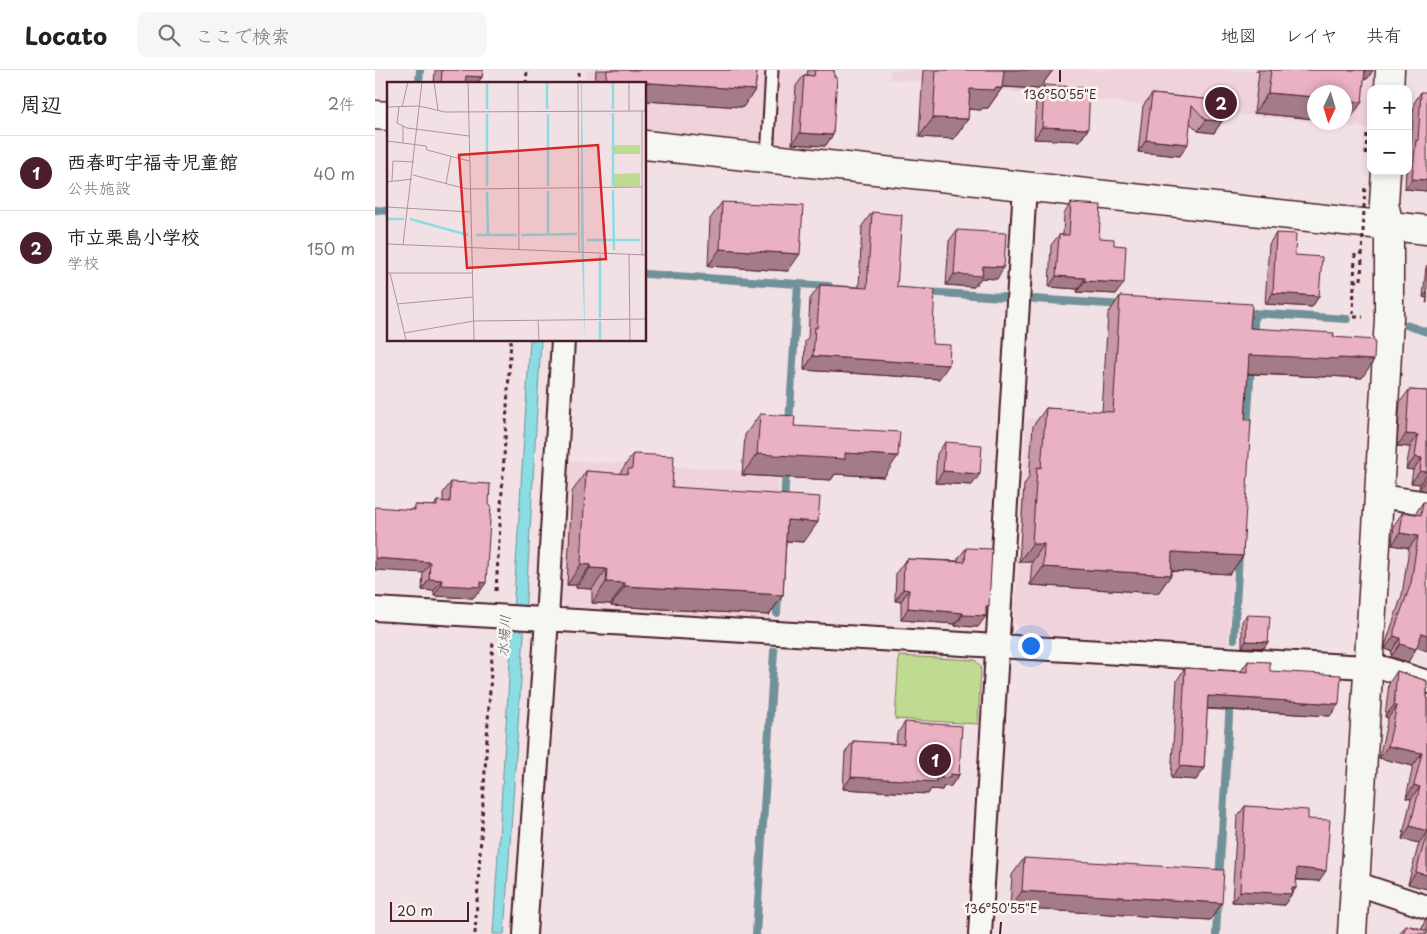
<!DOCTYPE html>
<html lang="ja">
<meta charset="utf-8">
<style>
:root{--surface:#fff;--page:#f6f6f6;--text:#222;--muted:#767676;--line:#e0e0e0;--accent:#4a1f2b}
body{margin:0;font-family:"Playpen Sans","Klee One",sans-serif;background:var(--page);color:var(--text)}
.controls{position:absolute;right:15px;top:15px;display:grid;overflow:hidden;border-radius:10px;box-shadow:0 2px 8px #0003}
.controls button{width:45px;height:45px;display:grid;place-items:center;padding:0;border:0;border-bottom:1px solid var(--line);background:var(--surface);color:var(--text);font:25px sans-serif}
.compass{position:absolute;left:932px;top:15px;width:45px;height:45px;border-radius:50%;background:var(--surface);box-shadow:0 2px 8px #0003;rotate:184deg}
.scale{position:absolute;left:15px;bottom:12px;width:79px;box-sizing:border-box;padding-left:5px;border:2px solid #4a1f2b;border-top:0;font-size:14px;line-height:18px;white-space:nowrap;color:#4a1f2b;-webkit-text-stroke:4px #f6f6f2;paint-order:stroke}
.you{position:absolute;left:655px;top:575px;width:18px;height:18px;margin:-12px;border:4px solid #fff;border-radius:50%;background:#1a73e8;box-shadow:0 0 0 8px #1a73e833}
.badge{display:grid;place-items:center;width:32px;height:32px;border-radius:50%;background:var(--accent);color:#fff;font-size:16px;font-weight:700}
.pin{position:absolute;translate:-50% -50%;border:2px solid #fff;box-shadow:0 1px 5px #0006}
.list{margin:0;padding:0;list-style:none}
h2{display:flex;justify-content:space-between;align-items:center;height:65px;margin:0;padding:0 20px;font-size:21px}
h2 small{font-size:16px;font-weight:400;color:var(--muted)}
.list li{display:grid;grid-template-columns:32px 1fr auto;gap:15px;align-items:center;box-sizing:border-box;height:75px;padding:0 20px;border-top:1px solid var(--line)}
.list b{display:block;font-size:19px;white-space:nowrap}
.list p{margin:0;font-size:16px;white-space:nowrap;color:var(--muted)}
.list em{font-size:16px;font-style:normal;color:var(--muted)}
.icon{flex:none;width:28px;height:28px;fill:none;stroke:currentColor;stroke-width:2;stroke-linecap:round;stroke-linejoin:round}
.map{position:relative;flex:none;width:1052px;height:864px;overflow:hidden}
header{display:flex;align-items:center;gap:30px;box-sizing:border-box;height:70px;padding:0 25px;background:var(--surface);border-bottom:1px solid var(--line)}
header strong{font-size:24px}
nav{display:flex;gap:28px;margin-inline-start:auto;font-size:18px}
.search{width:350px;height:45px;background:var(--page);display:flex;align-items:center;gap:12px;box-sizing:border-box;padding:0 18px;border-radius:10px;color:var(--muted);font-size:19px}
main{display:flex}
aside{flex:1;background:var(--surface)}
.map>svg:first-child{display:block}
</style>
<header>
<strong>Locato</strong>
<div class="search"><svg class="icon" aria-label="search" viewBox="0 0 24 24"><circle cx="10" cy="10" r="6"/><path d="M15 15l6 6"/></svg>ここで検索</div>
<nav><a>地図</a><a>レイヤ</a><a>共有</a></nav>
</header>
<main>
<aside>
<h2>周辺<small>2件</small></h2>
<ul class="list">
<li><span class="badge">1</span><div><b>西春町宇福寺児童館</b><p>公共施設</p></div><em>40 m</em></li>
<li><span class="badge">2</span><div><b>市立栗島小学校</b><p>学校</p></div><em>150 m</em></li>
</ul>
</aside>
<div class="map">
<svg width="1052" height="864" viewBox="0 0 1052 864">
<rect width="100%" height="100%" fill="#f2e1e4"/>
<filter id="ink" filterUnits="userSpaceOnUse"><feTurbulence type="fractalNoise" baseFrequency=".02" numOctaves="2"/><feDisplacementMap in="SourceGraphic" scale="10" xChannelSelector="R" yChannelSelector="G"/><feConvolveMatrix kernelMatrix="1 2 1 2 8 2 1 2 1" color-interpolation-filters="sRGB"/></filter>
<g filter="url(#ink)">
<!-- built -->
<path fill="#f0d3da" d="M211,0H459L454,80L270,59V14H210Z
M515,0H1000L999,19H996V58L941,53L969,52V22H939V52L514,9Z
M651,348L866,361L853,576L646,564L639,553Z
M190,390L404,403L395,550L190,537L182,528Z"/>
<!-- green -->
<path fill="#bfda91" stroke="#847c5e" d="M524,586L600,590L606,597L603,654L520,649Z"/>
<!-- water -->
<path fill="#8bdde3" stroke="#719199" d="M155,270H166L149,565L129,864H118Z"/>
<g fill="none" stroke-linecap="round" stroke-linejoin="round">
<!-- stream -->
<path stroke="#719199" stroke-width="8" d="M44,14L45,0
M0,140L14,141
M270,204L454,216
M550,222L628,227
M659,229L748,235
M877,243L972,249
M1031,255L1052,262
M878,267L880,243
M414,354L423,214
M872,360L876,294
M409,434L411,398
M402,543L403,523
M859,569L864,484
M844,810L855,631
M381,864L399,581
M841,864L843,829"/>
<!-- service casing -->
<g stroke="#4a1f2b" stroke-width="15">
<path id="service" d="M392,88L397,0"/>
</g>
<!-- minor casing -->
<g stroke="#4a1f2b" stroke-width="26">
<path id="minor" d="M1004,426L1052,433
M0,539L622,576L1009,598L1052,612
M980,813L1052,837
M150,864L172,549L188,270
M605,864L650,116"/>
</g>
<!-- tertiary casing -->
<g stroke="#4a1f2b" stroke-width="31">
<path id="tertiary" d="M1014,19L1015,0
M0,45L14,46
M270,75L1052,160
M977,864L1004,426L1014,248V156L1009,133L1011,101"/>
</g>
<!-- path -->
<path stroke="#4a1f2b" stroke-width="3" stroke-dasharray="4 4" stroke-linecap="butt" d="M151,14L152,0
M204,14V0
M991,84L992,63H996
M988,184H980L978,247H988
M121,521L136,270
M100,864L118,570"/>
<!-- service -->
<use href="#service" stroke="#f6f6f2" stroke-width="11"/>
<!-- minor -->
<use href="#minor" stroke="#f6f6f2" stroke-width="22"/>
<!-- tertiary -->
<use href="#tertiary" stroke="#f6f6f2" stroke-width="28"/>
<!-- path-bridge -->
<path stroke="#4a1f2b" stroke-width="3" stroke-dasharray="4 4" stroke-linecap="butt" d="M979,211H986L990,114"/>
</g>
<!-- wall -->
<path fill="#c998a7" stroke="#4a1f2b" d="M60,0H108L107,7L102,14H59Z
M221,0H382L380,20L368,37L270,31V14H220Z
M433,0H459L458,65L450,76L417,74L421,16L429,5H432Z
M548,0H678L664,19L627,17V18L613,38H608L606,40L593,39V49L579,69L544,67Z
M881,0H998L992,9H989L973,52H970V22H940V49L879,43L884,2L881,1Z
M669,15L713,59L705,71L659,69L661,27Z
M1046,22L1052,121L1030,119L1031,101H1033V81L1036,77L1039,33Z
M777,24L849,31L847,51L839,63L823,61L815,53L805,86L763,82L768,36Z
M347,132L413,201L333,196L335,149Z
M696,133L724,168L739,175L741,224L702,222L703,219L674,217L676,175L684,165H688L689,144Z
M497,142L522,217L557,274L564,309L429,300L430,271L433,268L435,229L445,215L484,217L487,156Z
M582,160L622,209L606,208L599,217L571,215L574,171Z
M901,163L920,185L944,226L937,237L890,234L894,174Z
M1052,195V233H1051L1052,228L1048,227L1051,197Z
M745,226L875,258L958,267L987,308L952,306L951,307L872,304L870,350L868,486L855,504L796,501V505L783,523L655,515L657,492H644L649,415L654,407L658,356L671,338L727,342L733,244Z
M1034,320L1052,321V421L1044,419L1045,414L1036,413L1038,400L1031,399L1035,377L1022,376L1025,332Z
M385,344L419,356L509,407L460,404L456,410L367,405L370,365Z
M570,372L597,415L560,413L562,384Z
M258,384L297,417L429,472L411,471L408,525L394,545L236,536V534L217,533V519L201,518V515H192L197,422L211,401L244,404Z
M76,412L104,523H102L98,528L59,526V521L47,520L48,503L37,439L40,435L59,436L62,431L68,432V423Z
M1048,432L1042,577L1033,592L1016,587L1017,581L1010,579L1011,573L1027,525L1034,478L1017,475L1019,455L1028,442L1040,444Z
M591,478L611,540L603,557L580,556V554L526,550V531H520L521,503L529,492L532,489L583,491V489Z
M872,545L893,572L889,578L867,577V551Z
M873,591L895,601L955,646L832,639L829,698L821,710L796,708L802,610L810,598L866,601Z
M1022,601L1052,611V819L1033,814L1044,773L1027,769L1036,729L1031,728L1038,696L1004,688L1013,648L1010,647L1014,613Z
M530,652L584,705L575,717L569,716L567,720L556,719L553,724L468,719L470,683L478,671L521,674L522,664Z
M870,736L933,749L944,811L921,810V818L909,835L857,832L862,747Z
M649,788L835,850L635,838L637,805Z
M1052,847V864H1024L1031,855L1047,859L1050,850Z"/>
<!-- shaded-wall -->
<path fill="#a47c88" stroke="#4a1f2b" d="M626,0H678L664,19L615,16Z
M983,0H998L992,9L978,8Z
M91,6L107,7L102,14H85Z
M231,10L380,20L368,37L270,31V14H229Z
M620,18H627L613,38H608L606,40L581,38L595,19Z
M893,23L940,27V49L879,43Z
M970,30L987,32L973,52H970Z
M558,48L593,49L579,69L544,67Z
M831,50L847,51L839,63L823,61Z
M667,57L713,59L705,71L659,69Z
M425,63L458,65L450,76L417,74Z
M771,70L813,74L805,86L763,82Z
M1037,109L1052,110V121L1030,119Z
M345,179L425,184L413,201L333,196Z
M608,196L629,197L622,209L606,208L599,217L571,215L579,204Z
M681,206L710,208L703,219L674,217Z
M710,211L749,213L741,224L702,222Z
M1052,222V228L1048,227Z
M898,223L944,226L937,237L890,234Z
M874,285L964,288L999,290L987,308L952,306L951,307L861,303Z
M438,286L574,295L564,309L429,300Z
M1031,364L1043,365L1035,377L1022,376Z
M470,383L523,386L509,407L460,404L456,410L367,405L382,384Z
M1040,387L1047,388L1038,400L1031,399Z
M568,401L605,404L597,415L560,413Z
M1045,401L1052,402V404L1045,414L1036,413Z
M1052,408V421L1044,419Z
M412,450L443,452L429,472L398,470Z
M1025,463L1043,466L1034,478L1017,475Z
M657,474H669L657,492H644Z
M797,482L868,486L855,504L784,500Z
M0,488L55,492L48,503L0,500Z
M206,494L216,495L201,515H192Z
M668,497L796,505L783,523L655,515Z
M215,498L232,499L217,519L201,518Z
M54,509L67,510L59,521L47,520Z
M106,512L111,513L104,523H102L98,528L59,526L66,515Z
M231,512L250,513L236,534L217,533Z
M250,516L408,525L394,545L236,536Z
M528,519L534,520L526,531H520Z
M611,536H614L607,546H611L603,557L580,556L588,545Z
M533,538L588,543L580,554L526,550Z
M1047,563L1052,565V581L1038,576Z
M1019,566L1025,568L1017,581L1010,579Z
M871,571L893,572L889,578L867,577Z
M1025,574L1041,579L1033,592L1016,587Z
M833,626L964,634L955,646L825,638Z
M1019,635L1022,636L1013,648L1010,647Z
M1013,676L1047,683L1038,696L1004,688Z
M805,696L829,698L821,710L796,708Z
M575,704L584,705L575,717L569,716L567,720L556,719L553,724L468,719L476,707H561Z
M1039,715L1045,717L1036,729L1031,728Z
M1035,756L1052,761V762L1044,773L1027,769Z
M922,798L951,801L944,811L914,809Z
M1041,802L1052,805V819L1033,814Z
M917,818H921L909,835L857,832L865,821Z
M647,821L847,833L835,850L635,838Z"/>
<!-- building -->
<path fill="#eab1c2" stroke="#4a1f2b" d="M67,0H108L107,7L91,6L90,14H66Z
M232,0H382L380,20L231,10Z
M440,0H459V7H462L458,65L425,63L429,5L439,6Z
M561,0H629L627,18H620V20L595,19L593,49L558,48Z
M896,0H990L987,32L970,30V22H940V27L893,23Z
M669,15L715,18L713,59L667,57Z
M1046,22H1052V110L1037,109L1041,70L1043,71Z
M777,24L849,31L847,51L831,50L817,35L813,74L771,70Z
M347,132L428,136L425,184L345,179Z
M696,133L726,135L724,168L739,169V175L751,176L749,213L710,211V208L681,206L684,165H694Z
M497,142L527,145L522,217L560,220L557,274L575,275L574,295L438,286L440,257L442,258L445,215L492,218Z
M582,160L631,163L629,197L608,196L607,206L579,204Z
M901,163L921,164L920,185L947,187L944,226L898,223Z
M745,226L877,234L875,258L959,263L958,267L1000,270L999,290L964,288V289L874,285L870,350H876L868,486L797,482L796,505L668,497L669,474H657L662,397L666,398L671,338L738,342Z
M1034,320L1052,321V402L1045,401L1047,388L1040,387L1043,365L1031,364Z
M385,344L420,346L419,356L525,362L523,386L470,383V389L382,384Z
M570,372L607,375L605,404L568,401Z
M258,384L299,386L297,417L445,427L443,452L412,450L408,525L250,516V513L231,512L232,499L215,498L216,495L206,494L211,401L253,404V399H257Z
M76,412L115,414L114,435H116L111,513L106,512V517L66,515L67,510L54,509L55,492L0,488V437L40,440V435L62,436V431L75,432Z
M1048,432H1052V565L1047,563L1041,579L1025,574V568L1019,566V561L1036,513L1043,466L1025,463L1028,442L1046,445Z
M591,478L617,479L614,536H611V546L588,545V543L533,538L534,520L528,519L529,492H532V489L590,492Z
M872,545L895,546L893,572L871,571Z
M873,591L895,592V601L966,605L964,634L833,626L829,698L805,696L810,598L873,602Z
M1022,601L1052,611V761L1035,756L1045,717L1039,715L1047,683L1013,676L1022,636L1019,635Z
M530,652L587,656L584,705L575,704V708L561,707V712L476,707L478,671L529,674Z
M870,736L933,740V749L955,750L951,801L922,798L921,818H917L916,824L865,821Z
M1052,763V805L1041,802Z
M649,788L849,800L847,833L647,821Z
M1031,855L1052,861V864H1028Z"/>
</g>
<!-- ticks -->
<path fill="none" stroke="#4a1f2b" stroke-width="2" d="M685,12V0M625,864L626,852"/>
<g text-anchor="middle" stroke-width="5" stroke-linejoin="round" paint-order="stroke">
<!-- water labels -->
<g font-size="14" font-style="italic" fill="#5a4e59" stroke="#f6f6f2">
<text transform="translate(129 566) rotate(-86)" y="5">水場川</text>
</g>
</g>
<!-- overview -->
<g transform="translate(12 12)">
<rect width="259" height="259" fill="#f2e1e4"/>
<path d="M227,63H253V72H227ZM253,91V104L227,105V92Z" fill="#bfda91"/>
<path d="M194,0H195L198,258L194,153Z" fill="#8bdde3"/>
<path fill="none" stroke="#8bdde3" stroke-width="2.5" d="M100,0V27M160,0V27M226,0V27M226,31V104M100,32V104M161,32V104M226,108L227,168M161,109V152M100,110L101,153M0,137H17M23,137L81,153M89,153H130M134,153L190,152M200,158H253M213,173V236M213,239V258"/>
<path fill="none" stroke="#af939a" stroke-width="1" d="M47,0L51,28M81,0L87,258M131,0L132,167M191,0L192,170M242,0V29M0,25L32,24L58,30L259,29M12,25L10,41L20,46L82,54M15,25L21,0M255,29V173M0,59L39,64L40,68L82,79M16,61V44M26,93L80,107L255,105M5,99L6,79L27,80M0,100L25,97M59,102L64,74M0,125L83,130M0,162L259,173M16,163L35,0M242,172L243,258M0,191H85M3,191L19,258M10,222L86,215M151,239L152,258M17,251L87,239L259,237"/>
<path fill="#d62828" fill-opacity="0.15" stroke="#d62828" stroke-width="2.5" d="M211,63L219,177L80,186L72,73Z"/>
<rect width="259" height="259" fill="none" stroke="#4a1f2b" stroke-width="2.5"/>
</g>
<g font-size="12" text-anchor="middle" fill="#4a1f2b" stroke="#f6f6f2" stroke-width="5" stroke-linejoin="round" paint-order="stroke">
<text x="685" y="29">136°50'55"E</text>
<text x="626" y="843">136°50'55"E</text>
</g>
</svg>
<div class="controls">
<button>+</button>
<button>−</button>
</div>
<svg class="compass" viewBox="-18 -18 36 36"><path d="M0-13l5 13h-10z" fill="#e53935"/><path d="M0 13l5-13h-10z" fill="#767676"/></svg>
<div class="scale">20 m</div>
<div class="you"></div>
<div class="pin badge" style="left:560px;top:690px">1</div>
<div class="pin badge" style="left:846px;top:33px">2</div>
</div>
</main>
